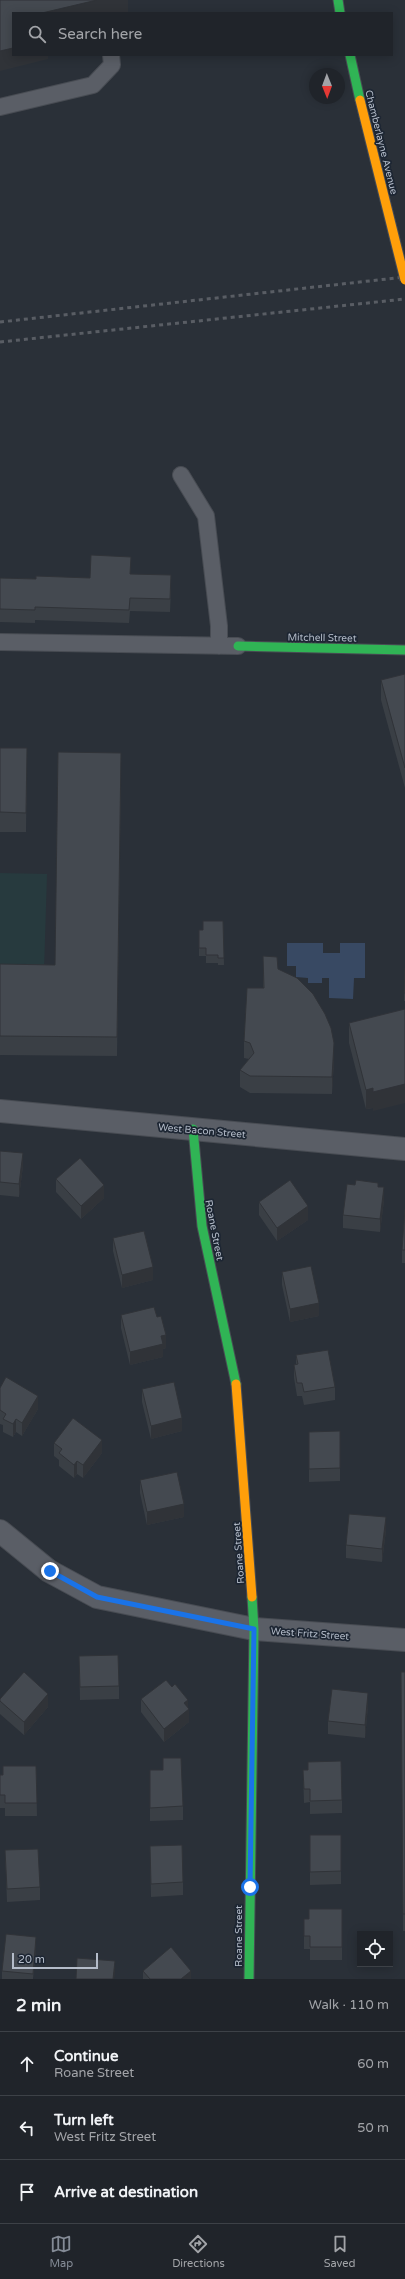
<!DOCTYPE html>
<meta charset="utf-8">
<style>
:root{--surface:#20242a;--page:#2d3036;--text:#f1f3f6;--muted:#a2a4a8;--line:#3d4147;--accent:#848b96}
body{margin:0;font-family:"Varela Round",sans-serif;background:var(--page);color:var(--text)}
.controls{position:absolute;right:12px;bottom:12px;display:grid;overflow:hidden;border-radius:0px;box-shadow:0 2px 10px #0003}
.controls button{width:36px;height:36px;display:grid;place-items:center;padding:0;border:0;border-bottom:1px solid var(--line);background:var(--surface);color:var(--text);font:20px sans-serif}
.compass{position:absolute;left:309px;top:68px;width:36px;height:36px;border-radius:50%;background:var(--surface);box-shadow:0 2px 10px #0003;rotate:179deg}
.scale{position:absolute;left:12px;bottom:10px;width:86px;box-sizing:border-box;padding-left:4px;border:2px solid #b4bcc9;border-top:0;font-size:11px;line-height:14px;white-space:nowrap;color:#b4bcc9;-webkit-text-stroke:3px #1d2633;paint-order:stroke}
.stop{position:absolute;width:12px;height:12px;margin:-9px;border:3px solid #1a73e8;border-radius:50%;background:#fff}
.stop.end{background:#1a73e8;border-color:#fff;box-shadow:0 1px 4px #0008}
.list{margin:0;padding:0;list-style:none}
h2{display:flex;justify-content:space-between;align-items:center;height:52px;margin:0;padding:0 16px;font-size:17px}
h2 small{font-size:13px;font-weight:400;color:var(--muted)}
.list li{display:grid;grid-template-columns:26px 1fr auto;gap:12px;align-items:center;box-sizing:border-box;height:64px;padding:0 16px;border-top:1px solid var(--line)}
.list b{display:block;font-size:15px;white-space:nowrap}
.list p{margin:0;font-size:13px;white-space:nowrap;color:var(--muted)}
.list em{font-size:13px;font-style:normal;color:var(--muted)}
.icon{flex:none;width:22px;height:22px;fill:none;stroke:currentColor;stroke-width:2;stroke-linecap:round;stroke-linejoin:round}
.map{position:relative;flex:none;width:405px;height:1979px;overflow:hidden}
.search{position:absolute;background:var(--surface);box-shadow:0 2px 10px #0003;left:12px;right:12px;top:12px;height:44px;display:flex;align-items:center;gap:10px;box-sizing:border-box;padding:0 14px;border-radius:0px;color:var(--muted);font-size:15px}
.sheet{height:244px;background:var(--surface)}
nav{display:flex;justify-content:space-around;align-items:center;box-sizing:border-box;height:56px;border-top:1px solid var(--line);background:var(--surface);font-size:11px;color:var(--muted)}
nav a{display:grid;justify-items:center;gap:2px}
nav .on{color:var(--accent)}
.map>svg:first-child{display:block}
</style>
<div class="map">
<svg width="405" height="1979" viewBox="0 0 405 1979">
<rect width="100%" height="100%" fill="#2a3038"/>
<!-- green -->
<path fill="#273a3e" d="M0,873L47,874L44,971L0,970Z"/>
<!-- water -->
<path fill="#384963" d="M287,943H323V953H340V943H365V978H354L353,999L329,998V978H322V983H308V978L296,977V966H287Z"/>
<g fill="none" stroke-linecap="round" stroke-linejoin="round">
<!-- lane casing -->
<g stroke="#484c53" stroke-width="18">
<path id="lane" d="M0,107L93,85L112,65L111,55
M181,475L206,516L219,626V646
M0,642L238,646"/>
</g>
<!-- street casing -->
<g stroke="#484c53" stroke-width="24">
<path id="street" d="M0,1111L405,1149
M0,1531L49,1571L97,1597L254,1629L405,1640"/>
</g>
<!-- fast casing -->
<g stroke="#484c53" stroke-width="11">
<path id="fast" d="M338,0L340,13
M350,55L360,100
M238,646L405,650
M193,1129L202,1226L236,1384
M249,1979L254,1629L252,1597"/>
</g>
<!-- slow casing -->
<g stroke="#484c53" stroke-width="11">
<path id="slow" d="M236,1384L252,1597"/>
</g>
<!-- lane -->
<use href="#lane" stroke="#5a5e66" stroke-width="16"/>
<!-- street -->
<use href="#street" stroke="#5a5e66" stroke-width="22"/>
<!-- fast -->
<use href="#fast" stroke="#30b455" stroke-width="9"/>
<!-- slow -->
<use href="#slow" stroke="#ff9f0a" stroke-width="9"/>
<!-- rail -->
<path stroke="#595d64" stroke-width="3" stroke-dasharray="4 4" stroke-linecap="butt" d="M0,322L405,277
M0,342L405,299"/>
<!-- slow-bridge casing -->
<g stroke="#484c55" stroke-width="11" stroke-linecap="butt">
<path id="slow-bridge" d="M360,100L405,280"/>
</g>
<!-- slow-bridge -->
<use href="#slow-bridge" stroke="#ff9f0a" stroke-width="9"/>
</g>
<!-- wall -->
<path fill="#3a3f45" d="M131,574L171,588L170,612L130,611L129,623L35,620V623L0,622V578L36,579L90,578Z
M405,674V788L381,700V680Z
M0,748H27L26,832H0Z
M121,772L117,1056L0,1055V964L55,965Z
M223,921L224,965H218V963H206V956H199V930H203Z
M263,956L278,969L334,1060L332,1094L250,1093L240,1087V1070L249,1059L244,1058V1041L263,988Z
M405,968V1001H404Z
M405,1009L373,1111V1108L366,1109L349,1043V1023Z
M0,1151L23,1166L19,1197L0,1195Z
M56,1179L104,1198L81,1219L56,1192Z
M378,1187L384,1200L380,1232L343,1228V1215Z
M259,1202L308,1220L277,1241L259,1215Z
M405,1209V1263H402V1250Z
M113,1238L153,1280L122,1288L113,1251Z
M282,1272L319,1316L290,1322L282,1285Z
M121,1315L166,1348L163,1349V1357L130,1365L121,1328Z
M296,1355L335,1387V1400L304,1405L302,1396H297L294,1378V1365L296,1364Z
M0,1388L38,1409L22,1436L16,1432L13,1437L3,1432V1425L0,1424Z
M142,1389L182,1431L151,1439L142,1402Z
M340,1431V1481L309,1482V1432Z
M54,1443L102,1453L83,1478L77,1474L74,1478L59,1466V1460L54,1456Z
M140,1480L184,1517L147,1525L140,1493Z
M386,1530L382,1562L346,1558V1545Z
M79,1656L119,1686V1699L80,1700Z
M401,1672H405V1931H403Z
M0,1699L48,1707L24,1735L0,1714Z
M141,1699L189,1722L164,1742L141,1712Z
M368,1706L365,1738L328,1734V1721Z
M36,1766L37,1816H5V1808H0V1775H3Z
M150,1770H163L183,1806V1820L150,1821Z
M303,1770L342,1800V1813L310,1814V1802L304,1803Z
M310,1835H341V1884L310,1885Z
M150,1846L183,1882V1895L151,1897Z
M5,1850L40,1887V1900L7,1902Z
M342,1909V1960H310V1949H304V1919H309Z
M36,1950L33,1979H2V1971Z
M143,1971L191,1979H143Z"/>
<!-- shaded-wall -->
<path fill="#303338" d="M97,0H128V12L123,13H42Z
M13,48V55H48V59L0,71V51Z
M334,1043V1060L332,1094V1077Z
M405,1084V1103L373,1111V1092Z
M373,1088V1108L366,1109V1090Z
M23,1153V1166L19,1197V1184Z
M104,1185V1198L81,1219V1206Z
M384,1187V1200L380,1232V1219Z
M308,1206V1220L277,1241V1228Z
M153,1267V1280L122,1288V1275Z
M319,1303V1316L290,1322V1309Z
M166,1335V1348L163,1349V1357L130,1365V1352L161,1336Z
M38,1396V1409L22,1436V1423Z
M182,1418V1431L151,1439V1426Z
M16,1419V1432L13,1437V1424Z
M102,1440V1453L83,1478V1465Z
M77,1461V1474L74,1478V1465Z
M184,1504V1517L147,1525V1512Z
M386,1517V1530L382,1562V1549Z
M368,1693V1706L365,1738V1725Z
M48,1694V1707L24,1735V1722Z
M188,1700V1710L189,1709V1722L164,1742V1729L184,1703Z
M36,1937V1950L33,1979Z
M115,1961V1974L114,1979H113Z
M191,1971V1979H181Z"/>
<!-- building -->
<path fill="#444950" stroke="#303338" d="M0,0H97L42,13H13V48L0,51Z
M91,555L131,557L130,574L171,575L170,599L130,598L129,610L35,607V610L0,609V578L36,579V576L90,578Z
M405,674V768L381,680Z
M0,748H27L26,813L0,812Z
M58,752L121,753L117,1037L0,1036V964L55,965Z
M203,921H223L224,958H218V955H206V948H199V930H203Z
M263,956L277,957L278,969L297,978L313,994L325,1014L331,1028L334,1043L332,1077L250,1076L240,1070L254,1053L250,1043L244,1041L247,988H264Z
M405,968V993H404Z
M405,1009V1084L373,1092V1088L366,1090L349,1023Z
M0,1151L23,1153L19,1184L0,1182Z
M80,1158L104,1185L81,1206L56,1179Z
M290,1180L308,1206L277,1228L259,1202Z
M356,1180L378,1183V1187H384L380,1219L343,1215L347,1184L355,1185Z
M405,1209V1250H402Z
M144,1231L153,1267L122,1275L113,1238Z
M311,1266L319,1303L290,1309L282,1272Z
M154,1307L157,1317L161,1316L166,1335L161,1336L163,1344L130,1352L121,1315Z
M328,1350L335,1387L304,1392L302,1383H297L294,1365L298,1364L296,1355Z
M6,1377L38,1396L22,1423L16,1419L13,1424L3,1419L6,1414L0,1410V1388Z
M174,1382L182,1418L151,1426L142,1389Z
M73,1418L102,1440L83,1465L77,1461L74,1465L59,1453L62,1449L54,1443Z
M340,1431V1468L309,1469V1432Z
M177,1472L184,1504L147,1512L140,1480Z
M349,1514L386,1517L382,1549L346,1545Z
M118,1655L119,1686L80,1687L79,1656Z
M24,1672L48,1694L24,1722L0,1701V1699Z
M401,1672H405V1914H403Z
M166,1680L172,1687L175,1684L188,1700L184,1703L189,1709L164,1729L141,1699Z
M332,1689L368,1693L365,1725L328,1721Z
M163,1758H181L183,1806L150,1808V1770H163Z
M341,1761L342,1800L310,1801V1789H304L303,1770H308V1762Z
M3,1766H36L37,1803H5V1795H0V1775H3Z
M310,1835H341V1871L310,1872Z
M182,1845L183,1882L151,1884L150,1846Z
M38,1849L40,1887L7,1889L5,1850Z
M309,1909H342V1947H310V1936H304V1919H309Z
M6,1934L36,1937L33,1974L2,1971Z
M171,1947L191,1971L181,1979H150L143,1971Z
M77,1958L115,1961L113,1979H76Z"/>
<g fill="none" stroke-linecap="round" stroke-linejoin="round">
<!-- route -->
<path stroke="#1a73e8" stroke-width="5" d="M50,1571L97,1597L254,1629L250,1887"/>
</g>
<g text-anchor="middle" stroke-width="3.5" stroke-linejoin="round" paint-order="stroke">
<!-- street labels -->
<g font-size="10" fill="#b4bcc9" stroke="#1d2633">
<text transform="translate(382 142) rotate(76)" y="4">Chamberlayne Avenue</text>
<text transform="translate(322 637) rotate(1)" y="4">Mitchell Street</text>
<text transform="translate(202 1130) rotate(5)" y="4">West Bacon Street</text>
<text transform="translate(215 1230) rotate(79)" y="4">Roane Street</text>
<text transform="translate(238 1553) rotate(-94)" y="4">Roane Street</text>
<text transform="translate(310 1633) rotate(4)" y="4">West Fritz Street</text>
<text transform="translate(238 1936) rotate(-90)" y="4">Roane Street</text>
</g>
</g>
</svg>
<div class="controls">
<button><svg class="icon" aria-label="locate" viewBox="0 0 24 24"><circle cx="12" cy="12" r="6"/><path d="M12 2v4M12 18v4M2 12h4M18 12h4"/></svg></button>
</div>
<svg class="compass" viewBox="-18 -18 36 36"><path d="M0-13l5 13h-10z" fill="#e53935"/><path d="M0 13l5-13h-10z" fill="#a2a4a8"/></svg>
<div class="scale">20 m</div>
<div class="stop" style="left:250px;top:1887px"></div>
<div class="stop end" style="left:50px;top:1571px"></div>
<div class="search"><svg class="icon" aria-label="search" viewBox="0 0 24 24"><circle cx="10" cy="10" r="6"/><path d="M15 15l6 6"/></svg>Search here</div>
</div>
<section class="sheet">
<h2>2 min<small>Walk · 110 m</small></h2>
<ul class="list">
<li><svg class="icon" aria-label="ahead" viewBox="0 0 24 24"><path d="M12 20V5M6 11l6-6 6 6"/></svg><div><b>Continue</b><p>Roane Street</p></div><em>60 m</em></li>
<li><svg class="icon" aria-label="left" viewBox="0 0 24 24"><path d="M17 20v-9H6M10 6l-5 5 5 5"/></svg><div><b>Turn left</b><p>West Fritz Street</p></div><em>50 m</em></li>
<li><svg class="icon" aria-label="arrive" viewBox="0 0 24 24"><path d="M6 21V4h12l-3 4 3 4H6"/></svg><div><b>Arrive at destination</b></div></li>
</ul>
</section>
<nav>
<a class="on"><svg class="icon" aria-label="map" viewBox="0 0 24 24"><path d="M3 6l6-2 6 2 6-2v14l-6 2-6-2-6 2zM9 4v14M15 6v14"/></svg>Map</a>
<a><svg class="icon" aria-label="directions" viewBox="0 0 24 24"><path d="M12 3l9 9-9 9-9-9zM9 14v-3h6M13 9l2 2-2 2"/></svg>Directions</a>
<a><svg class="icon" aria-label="saved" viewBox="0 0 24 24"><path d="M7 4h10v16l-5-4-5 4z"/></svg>Saved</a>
</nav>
